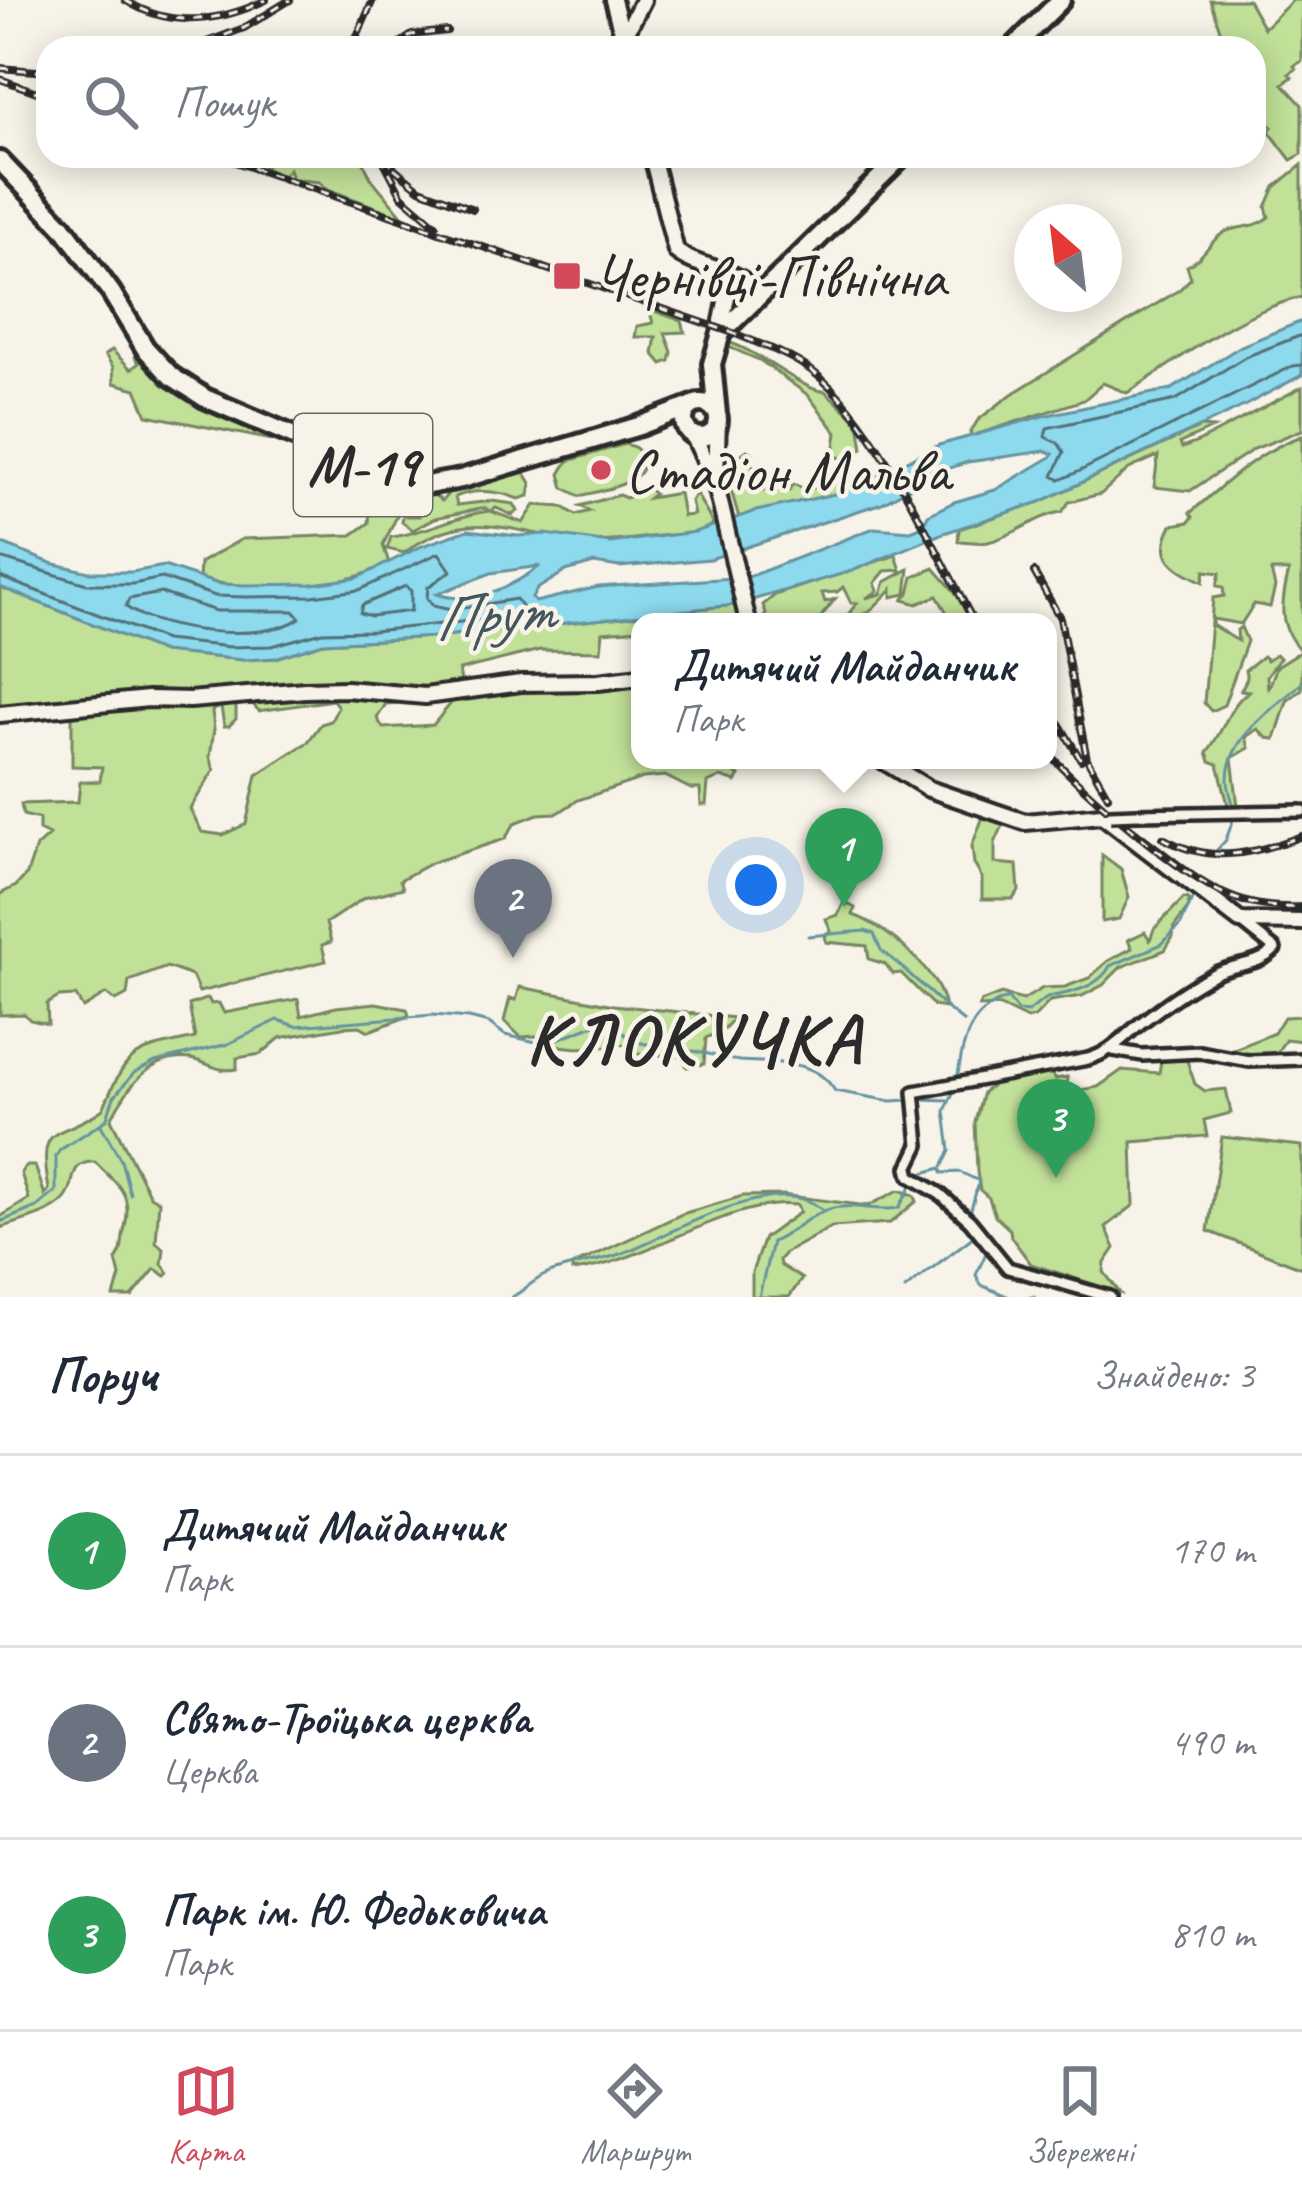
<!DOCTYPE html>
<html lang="uk">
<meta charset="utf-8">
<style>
:root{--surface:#fff;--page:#f2f2f3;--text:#1f2937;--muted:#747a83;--line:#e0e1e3;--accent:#d1495b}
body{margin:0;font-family:Caveat,sans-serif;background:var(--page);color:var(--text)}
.compass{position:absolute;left:1014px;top:204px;width:108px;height:108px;border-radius:50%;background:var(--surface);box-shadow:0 6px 30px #0003;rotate:332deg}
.you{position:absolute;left:756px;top:885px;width:42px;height:42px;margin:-30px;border:9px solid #fff;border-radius:50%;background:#1a73e8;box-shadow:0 0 0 18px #1a73e833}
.badge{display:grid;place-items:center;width:78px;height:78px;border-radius:50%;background:var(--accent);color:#fff;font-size:39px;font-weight:700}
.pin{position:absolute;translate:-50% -99px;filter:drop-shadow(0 3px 6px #0008)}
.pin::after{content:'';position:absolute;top:63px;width:42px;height:36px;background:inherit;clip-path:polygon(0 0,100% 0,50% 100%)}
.popup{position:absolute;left:631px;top:613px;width:426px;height:156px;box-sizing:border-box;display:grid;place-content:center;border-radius:24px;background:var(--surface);filter:drop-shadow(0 3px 9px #0005);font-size:39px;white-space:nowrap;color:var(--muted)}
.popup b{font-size:45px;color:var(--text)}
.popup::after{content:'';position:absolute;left:50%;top:100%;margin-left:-24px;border:24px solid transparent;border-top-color:var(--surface)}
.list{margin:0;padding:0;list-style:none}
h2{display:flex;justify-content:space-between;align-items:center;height:156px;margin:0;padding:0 48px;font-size:51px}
h2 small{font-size:39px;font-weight:400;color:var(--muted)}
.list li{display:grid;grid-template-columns:78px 1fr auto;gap:36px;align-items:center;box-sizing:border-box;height:192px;padding:0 48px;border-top:3px solid var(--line)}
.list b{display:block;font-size:45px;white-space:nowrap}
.list p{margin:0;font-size:39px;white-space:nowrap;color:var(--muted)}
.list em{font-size:39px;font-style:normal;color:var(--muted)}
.icon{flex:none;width:66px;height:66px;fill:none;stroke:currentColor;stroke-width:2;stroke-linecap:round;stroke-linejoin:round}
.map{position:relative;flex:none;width:1302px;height:1297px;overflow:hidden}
.search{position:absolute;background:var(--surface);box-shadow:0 6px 30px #0003;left:36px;right:36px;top:36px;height:132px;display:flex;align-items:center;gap:30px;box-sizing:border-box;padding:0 42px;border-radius:36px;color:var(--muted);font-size:45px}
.sheet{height:732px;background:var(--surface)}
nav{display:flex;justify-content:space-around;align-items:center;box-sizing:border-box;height:168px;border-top:3px solid var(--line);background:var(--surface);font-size:33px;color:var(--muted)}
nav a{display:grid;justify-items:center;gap:6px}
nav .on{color:var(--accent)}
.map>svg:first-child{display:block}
</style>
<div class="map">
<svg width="1302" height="1297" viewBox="0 0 1302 1297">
<rect width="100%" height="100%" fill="#f7f3e8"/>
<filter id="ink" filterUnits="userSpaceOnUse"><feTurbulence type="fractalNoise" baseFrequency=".00833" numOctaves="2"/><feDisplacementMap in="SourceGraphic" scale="24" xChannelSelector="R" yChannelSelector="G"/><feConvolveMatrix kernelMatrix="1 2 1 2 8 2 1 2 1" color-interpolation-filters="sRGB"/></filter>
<g filter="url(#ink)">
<!-- green -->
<path fill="#c1e098" stroke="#768662" stroke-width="3" fill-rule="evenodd" d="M1210,0H1248L1264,28L1293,0H1302V61L1294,66L1296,69L1289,74L1292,77L1283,84L1302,105V154L1291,160L1269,131L1272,127L1254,104V48H1226Z
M269,156L285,159L289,156H360L371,178L404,218L325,188L319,182L292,179L289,169L282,176L263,167L271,163Z
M1302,165V297C1238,312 1182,358 1127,393L1103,383L1084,400L972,436L970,433L978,420L1012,394L1179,290L1191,278L1187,266C1203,259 1209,242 1223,233C1238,224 1255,230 1269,217L1266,207L1275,187Z
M649,309L682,321L685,332L665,333L672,352L670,361L662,364L653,353L656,337H635L637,326L653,323Z
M730,343C759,351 806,393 825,391L859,423L863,448L848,457L844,470L842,460L834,453L837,433L808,395L761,361L729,347Z
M112,350L131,369L139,363L135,357L138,352L280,433L277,441L147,415L136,389L114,383L113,367L105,355Z
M1302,387V430L1254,449L1190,491L1154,487L1158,456L1129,469L1101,494L1069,502L1062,512C1038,515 1014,536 988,542C979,544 968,541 958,541L959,529L1040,502L1201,427L1213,428L1180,443L1182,448L1198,442Z
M1302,436V689L1287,701L1275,739L1267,738L1258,729L1246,737L1249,748L1232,758L1238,806L1229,809L1218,764L1210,761L1207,752C1225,730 1228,706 1249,691L1241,690L1247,678L1245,670L1263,656L1267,660L1276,654L1280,658L1267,676L1268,690L1277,666L1301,651C1277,627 1281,601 1289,571H1271L1275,587L1270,607L1254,604L1241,624L1213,619L1212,625L1238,641L1237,630L1241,627L1247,641L1224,705L1211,711L1204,703L1213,598L1224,596L1223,587L1217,586L1220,573L1205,571L1203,582C1175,568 1154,558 1172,525L1189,522L1193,517L1190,513C1227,482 1256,452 1302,436Z
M625,444C633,447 637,446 641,455C654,484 597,491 580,496L564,488L560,474L568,461Z
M320,450L392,479L397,516L383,545L389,563C343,590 250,592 199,579L200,563L242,539L352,535L369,523L372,488L306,456Z
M747,450L753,454L750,463L763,475L748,477L754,490L789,491L793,484L807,490L837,481L844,470L840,485L844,492L739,518L729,483L732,465L742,466L743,457L739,456Z
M520,465L531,483L529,496L519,499C499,491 477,488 455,497L457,505L492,501L514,504L518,511L512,515L496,508L490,511L523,523L535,505L563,507L576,515L590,511L580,506L619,495L626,498L648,488L654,494L649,498L679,493L683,516L694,515L691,501L696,493L713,524C699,535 677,534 659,536C630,539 604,544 574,540C508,532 466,506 404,553L387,549L391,537C426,533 455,515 489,511L484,508L435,518L413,530L402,522L405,505L412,503L415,505L406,508L407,516H419L418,493L430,492L442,501L447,495L434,488Z
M896,555L901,570L885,571L875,583L878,591L866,598L881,594L885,582L909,569L906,594L892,597V589L868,613L834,622L847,616L857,603H851L843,587L837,592L822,593L825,602L835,599L817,622L761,621L766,614L763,605L775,595Z
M934,568L955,592L972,622L952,621L937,596L917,604L903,600L909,593L913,577Z
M0,587L163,652L244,660L275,658L323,643L434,637L735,605L738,622H640V629L603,632L601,651L540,650L459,670L463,693L637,681L640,760H703V766L728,769L740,776L736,782L721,777L708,783L706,805H701L700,789H691L665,776L643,778L578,800L558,813L538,814L515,823L505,839L431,863L400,880L403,888L364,898L326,923L331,942L322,945L326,961L199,992L192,976L167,967L129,981L127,995L116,1001L106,994L83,1008L76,996L59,997L47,1004L48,1024L30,1020L24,1014L0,1015V894L16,886L27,874L36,847L49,835L39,830V819L23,815L21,804L78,802L80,782L100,781L102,767L72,766V708L0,716ZM398,698H452V702L433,725L383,728L377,718L386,704L397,703ZM333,700L338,707L331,721L321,724L308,742L257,775L246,824L223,835L202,832L190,809L214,770L210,757L214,729L212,711L221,707L224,726H229L236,719V703L251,702L259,711Z
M983,817L1004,823L995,843V863L1017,865L1019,891L1013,899H982V878L974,864L972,846Z
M1102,855L1121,869L1129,897L1119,919L1102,922Z
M1184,898L1188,899L1189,907L1174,927L1173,937L1165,950L1121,967L1103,985L1082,996L1050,1001L1035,1017L1027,1019L1000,1006L979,1007L981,1002L1001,994L1023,1000L1043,988L1065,987L1089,978L1108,961L1132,948L1128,940L1145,932L1150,940L1154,929Z
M844,902L855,908L853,915C886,926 940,972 945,1008L934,1006L901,973L893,974L885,964L869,959L867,946L826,942L825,934L831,931L826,919L838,915Z
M520,987L614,1005L734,1018L723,1030L706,1038L704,1064L687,1067L682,1056L637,1054L636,1046L629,1044C599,1047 562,1054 536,1036L521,1037L504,1021L510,998L516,1000Z
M208,998L211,1004L219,1003L224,1013L298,999L301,1016L336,1007L376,1003L407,1009L409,1016L369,1031L360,1026L342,1027L280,1038L261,1054L237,1058V1069C217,1073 208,1062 191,1059C150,1054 127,1088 111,1119L150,1196L159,1201L156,1242L164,1249L162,1264L169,1273L166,1276L155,1269L132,1297H114L120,1276L116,1260C124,1249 121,1244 124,1231C134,1192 119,1187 95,1162C65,1161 79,1186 63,1201C47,1216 20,1221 0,1228V1217L29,1199L21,1173L25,1166H35L45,1195L49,1189C36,1119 59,1141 103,1109C128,1048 134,1052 195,1038L189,1005Z
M1302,1016V1041L1286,1039L1275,1055L1259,1059L1222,1054L1274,1033L1284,1017Z
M1185,1055L1195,1084L1205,1091L1226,1089L1231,1113L1204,1120L1207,1136L1132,1142L1134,1205L1106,1227L1115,1248L1105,1263L1104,1272L1120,1293L1031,1264L1011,1237L1010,1230L995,1216L989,1198L980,1190L977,1172L975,1122L983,1092L991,1087V1082L1047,1067L1055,1079L1067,1077L1068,1092L1098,1087L1122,1070L1159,1073L1161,1061Z
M1222,1137L1302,1146V1268L1208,1231Z
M899,1190L914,1195L917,1201L890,1223L832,1227L785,1253L779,1260L780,1265L802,1279L789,1297H752V1272L764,1238L800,1212L797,1205C727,1198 645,1264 572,1271V1266L682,1214L743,1196L782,1195L868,1206Z"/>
<!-- water -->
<path fill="#8dd9ed" stroke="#66939f" stroke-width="3" fill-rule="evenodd" d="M1302,321V375L1244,406L1040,502L941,534L852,571L735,605L434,637L323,643L275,658L244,660L163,652L0,587V543L51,563L89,572H132L164,566L218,584L245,585L312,584L357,578L422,546L468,530L518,536L546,534L610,543L695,532L756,511L844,492L939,445L1043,416L1172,389L1241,346ZM1045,451L1053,454L1051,457L995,490L954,502L928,515L923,526L911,531L874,528L748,577L598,587L535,602L532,598L537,589L566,571L594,563L619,567L710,559L882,503L941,471L968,462ZM540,566C512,587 472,606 437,594L491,573Z"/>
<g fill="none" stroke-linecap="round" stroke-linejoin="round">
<!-- shore -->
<path stroke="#527179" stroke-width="3" d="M1302,335L1245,357L1176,400L1047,428L1045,437L1058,443L1064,452L1053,476L1060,480L1080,471L1293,366L1302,365
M0,558L87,584H133L162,578L215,596L246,597L312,596L359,590L439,553L451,571L428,587L427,598L433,606L451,610L516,599L525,611L520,616L373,631L322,632L272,646L230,647L165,640L0,577
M406,586L411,591V611L371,616L360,613L362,605Z
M161,593L216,611H294L300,618C264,644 161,632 126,607L129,599Z"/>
<!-- stream -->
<path stroke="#66939f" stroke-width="3" d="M1234,808C1232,799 1228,789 1228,780C1227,738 1274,708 1302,683
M1216,851L1226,840L1234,817
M808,936L865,931L874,934L881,950
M883,952C913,974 933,999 964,1022
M693,1051C709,1053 723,1059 740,1061C775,1064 814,1057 835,1091L891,1101L909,1100
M957,1081C963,1043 967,1012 1008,998L1017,1011L1028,1012C1035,1007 1043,998 1053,996C1072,993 1100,986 1110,966L1162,944L1181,924L1194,895
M920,1099L948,1100
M101,1125L121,1160L130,1194
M942,1167L950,1151L945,1111L954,1091
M0,1222L37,1207L56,1191V1156L60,1150L106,1120L114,1097L134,1073L155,1062L228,1044L278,1020L296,1026L433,1015L469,1018L489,1023L505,1035L545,1044L594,1025L620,1031L636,1042L683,1051
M905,1289L974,1236
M512,1297C523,1291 532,1282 543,1276C567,1264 597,1263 623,1253C670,1235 777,1169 822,1210
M759,1297L772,1242C795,1232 815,1208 841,1207C862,1205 878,1212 899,1208L917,1175L941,1168L942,1173L960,1172L979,1181L966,1227L986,1253L976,1275L981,1285L1009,1297
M1030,1297H1034"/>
<!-- minor casing -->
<g stroke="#2b2b2b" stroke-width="18">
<path id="minor" d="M1137,814L1302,811
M1113,1050L1142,1055L1200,1052L1249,1061L1302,1059
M1110,1297L1008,1268L970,1221L940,1194L910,1176L908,1168L919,1145L914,1092L1088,1059C1112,1052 1122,1038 1142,1022C1164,1005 1189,987 1214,974C1234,963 1258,967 1275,949L1240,921"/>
</g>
<!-- major casing -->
<g stroke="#2b2b2b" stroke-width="22">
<path id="major" d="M613,0L626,48
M624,37L643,0
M652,156L676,251C700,271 741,267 758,295
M713,272L728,292L722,321
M693,435L715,481L748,622
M716,476L718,421
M0,714L148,699L190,700L305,690L346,689L425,696L521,683L598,682L640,677
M882,760L929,789L1025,822L1102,815L1240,921L1302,922"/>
</g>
<!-- highway casing -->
<g stroke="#2b2b2b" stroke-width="26">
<path id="highway" d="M1013,48L1061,0
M0,161L63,227L111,292L145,348L171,376L205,398L392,478L427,485L461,479L639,426L691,406
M684 420a17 17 0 1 1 34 0a17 17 0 1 1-34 0Z
M717,414L712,364L721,333L902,156"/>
</g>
<!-- minor -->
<use href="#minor" stroke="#f7f3e8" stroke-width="9"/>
<!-- major -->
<use href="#major" stroke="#f7f3e8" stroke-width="14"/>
<!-- highway -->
<use href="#highway" stroke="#f7f3e8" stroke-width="16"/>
<!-- rail casing -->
<g stroke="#2b2b2b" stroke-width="8">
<path id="rail" d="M125,0C169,29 221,22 266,0
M191,48L244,28L290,0
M352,48L373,0
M393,48L412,35L447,31
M0,68L48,72
M0,79L48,96
M218,156L736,334C762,345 789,354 812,371C874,417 937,552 974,622
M381,156L402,196L436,225
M394,168L420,189L473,209
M1034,572L1060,618L1087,759L1108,796
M1048,705L1081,760
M1048,753C1086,793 1179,875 1227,895C1252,906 1275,908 1302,907
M1163,838C1211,865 1253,854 1302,836"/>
</g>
<!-- rail -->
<use href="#rail" stroke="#f7f3e8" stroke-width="3" stroke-dasharray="9" stroke-linecap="butt"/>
<!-- minor-bridge casing -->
<g stroke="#2b2b2b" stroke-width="18" stroke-linecap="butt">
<path id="minor-bridge" d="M1110,815L1137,814"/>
</g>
<!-- minor-bridge -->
<use href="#minor-bridge" stroke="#f7f3e8" stroke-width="9"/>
</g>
</g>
<!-- markers -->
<g fill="#d1495b" stroke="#f7f3e8" stroke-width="4.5">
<rect x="552" y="261" width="30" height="30" rx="6"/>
<circle cx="601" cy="470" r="12"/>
</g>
<g text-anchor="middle" stroke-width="9" stroke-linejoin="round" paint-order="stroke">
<!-- shield labels -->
<rect fill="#f7f3e8" stroke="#686764" stroke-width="3" x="294" y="414" width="138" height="102" rx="9"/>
<g font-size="57" font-weight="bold" fill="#2b2b2b">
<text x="363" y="485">М-19</text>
</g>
<!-- poi labels -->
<g font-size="60" fill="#2b2b2b" stroke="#f7f3e8" text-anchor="start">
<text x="594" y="297">Чернівці-Північна</text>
<text x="625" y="491">Стадіон Мальва</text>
</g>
<!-- water labels -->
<g font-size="63" font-style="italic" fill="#44565c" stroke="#f7f3e8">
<text transform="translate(493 613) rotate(-5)" y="22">Прут</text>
</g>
<!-- district labels -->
<g font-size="72" font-weight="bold" letter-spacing="3" fill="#2b2b2b" stroke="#f7f3e8">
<text x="694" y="1063">КЛОКУЧКА</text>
</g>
</g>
</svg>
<svg class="compass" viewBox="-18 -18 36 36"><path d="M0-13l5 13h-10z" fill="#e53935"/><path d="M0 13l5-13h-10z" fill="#747a83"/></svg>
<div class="you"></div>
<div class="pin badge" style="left:844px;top:907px;background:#2e9e5b">1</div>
<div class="popup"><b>Дитячий Майданчик</b>Парк</div>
<div class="pin badge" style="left:513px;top:958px;background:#6b7280">2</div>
<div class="pin badge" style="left:1056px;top:1178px;background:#2e9e5b">3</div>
<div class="search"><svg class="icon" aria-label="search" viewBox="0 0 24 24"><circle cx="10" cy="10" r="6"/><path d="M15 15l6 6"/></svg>Пошук</div>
</div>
<section class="sheet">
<h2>Поруч<small>Знайдено: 3</small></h2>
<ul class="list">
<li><span class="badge" style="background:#2e9e5b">1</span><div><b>Дитячий Майданчик</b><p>Парк</p></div><em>170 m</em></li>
<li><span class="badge" style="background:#6b7280">2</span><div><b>Свято-Троїцька церква</b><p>Церква</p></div><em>490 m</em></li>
<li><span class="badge" style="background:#2e9e5b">3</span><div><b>Парк ім. Ю. Федьковича</b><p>Парк</p></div><em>810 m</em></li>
</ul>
</section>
<nav>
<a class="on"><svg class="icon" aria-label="map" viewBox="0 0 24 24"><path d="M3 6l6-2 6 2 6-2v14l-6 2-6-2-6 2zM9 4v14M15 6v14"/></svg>Карта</a>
<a><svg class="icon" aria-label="directions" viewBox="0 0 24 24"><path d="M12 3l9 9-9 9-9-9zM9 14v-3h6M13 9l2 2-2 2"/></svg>Маршрут</a>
<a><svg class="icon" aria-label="saved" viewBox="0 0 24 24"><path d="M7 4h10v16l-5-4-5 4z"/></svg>Збережені</a>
</nav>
